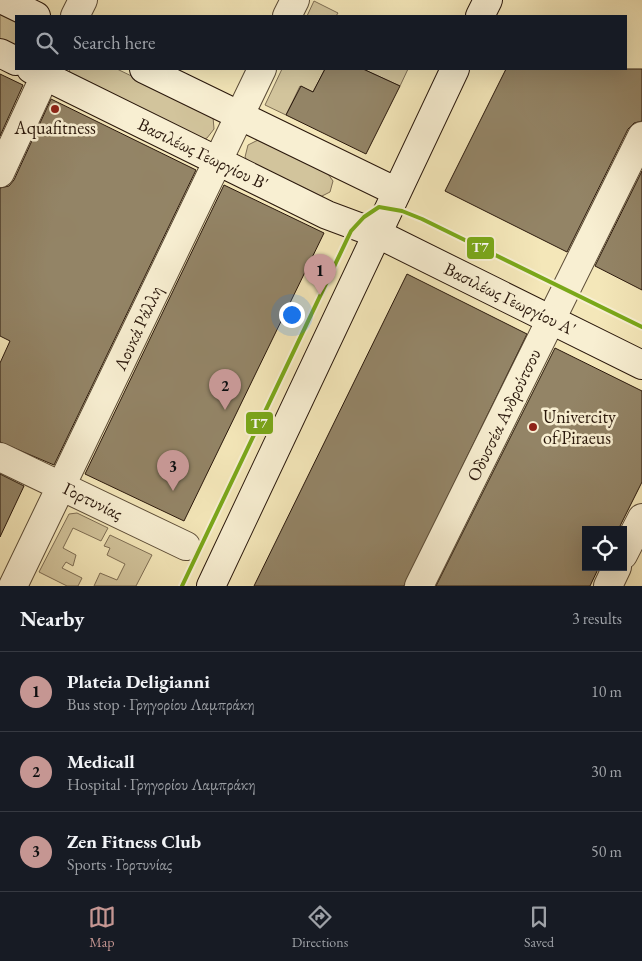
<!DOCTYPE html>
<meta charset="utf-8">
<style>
:root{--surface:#171b24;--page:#20242c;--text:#f1f3f6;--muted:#9ea1a6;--line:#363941;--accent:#c59692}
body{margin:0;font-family:"EB Garamond",serif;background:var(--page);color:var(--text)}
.controls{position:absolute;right:15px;bottom:15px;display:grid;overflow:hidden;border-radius:0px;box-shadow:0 5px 20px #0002}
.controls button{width:45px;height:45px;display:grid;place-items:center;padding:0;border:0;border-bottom:1px solid var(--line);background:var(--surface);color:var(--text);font:25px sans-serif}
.you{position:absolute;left:291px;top:314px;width:18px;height:18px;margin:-12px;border:4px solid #fff;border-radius:50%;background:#1a73e8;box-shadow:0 0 0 8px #1a73e833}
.badge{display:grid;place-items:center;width:32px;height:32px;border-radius:50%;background:var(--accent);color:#111;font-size:16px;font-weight:700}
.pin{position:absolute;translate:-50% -41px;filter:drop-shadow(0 1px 2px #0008)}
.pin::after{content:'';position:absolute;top:26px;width:18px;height:15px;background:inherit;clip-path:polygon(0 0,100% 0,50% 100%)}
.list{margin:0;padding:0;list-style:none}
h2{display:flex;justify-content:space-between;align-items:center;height:65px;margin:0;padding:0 20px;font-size:21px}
h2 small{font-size:16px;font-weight:400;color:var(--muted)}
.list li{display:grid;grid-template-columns:32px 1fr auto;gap:15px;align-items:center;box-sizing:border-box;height:80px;padding:0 20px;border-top:1px solid var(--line)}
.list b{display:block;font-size:19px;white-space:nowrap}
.list p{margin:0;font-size:16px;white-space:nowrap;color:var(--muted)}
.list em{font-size:16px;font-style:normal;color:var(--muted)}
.icon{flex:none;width:28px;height:28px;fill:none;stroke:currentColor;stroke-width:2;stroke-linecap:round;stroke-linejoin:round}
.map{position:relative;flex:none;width:642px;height:586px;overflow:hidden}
.search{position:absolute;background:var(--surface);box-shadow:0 5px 20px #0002;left:15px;right:15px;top:15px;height:55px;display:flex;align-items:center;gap:12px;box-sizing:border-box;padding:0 18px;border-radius:0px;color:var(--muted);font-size:19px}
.sheet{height:305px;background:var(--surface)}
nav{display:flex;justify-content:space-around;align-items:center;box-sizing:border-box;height:70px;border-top:1px solid var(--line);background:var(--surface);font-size:14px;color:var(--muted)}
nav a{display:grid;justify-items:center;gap:2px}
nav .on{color:var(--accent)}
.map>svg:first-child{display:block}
</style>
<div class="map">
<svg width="642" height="586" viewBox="0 0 642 586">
<rect width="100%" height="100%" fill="#f4e7b9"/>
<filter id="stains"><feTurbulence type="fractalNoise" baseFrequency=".004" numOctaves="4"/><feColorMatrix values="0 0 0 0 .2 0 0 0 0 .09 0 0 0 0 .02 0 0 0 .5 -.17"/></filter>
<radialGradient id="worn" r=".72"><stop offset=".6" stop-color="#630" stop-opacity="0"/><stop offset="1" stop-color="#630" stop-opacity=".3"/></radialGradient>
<!-- green -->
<path fill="#d2c49c" stroke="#7e6e54" d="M314,1L338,13L336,16H307Z
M0,11L16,19V51L0,43Z
M69,69H117L208,113L213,117L214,129L207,138L202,140L71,76Z
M282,69H325L313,92L300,86L286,115L265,105Z
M363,69H408L400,86Z
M258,140L326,171L333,181L330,192L320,197L248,162L245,157L248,145Z
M77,513L108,528L101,541L73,528L63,548L76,555L73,566L66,562L62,568L82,578L78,586H67L39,572L69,514Z
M110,535L152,555L136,586H94L100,573L117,580L125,564L107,555L110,548L104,546Z"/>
<!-- building -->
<path fill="#938466" stroke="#2a180c" d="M325,69H363L400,86L366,154L286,115L301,86L313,92Z
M506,69H642V121L634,123L628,129L567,252L445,191Z
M0,74L23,85L0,136Z
M51,99L196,170L54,465L0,442V363L10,341L0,336V188L9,186L14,180Z
M642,171V290L595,266Z
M224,185L324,233L184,521L85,474Z
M407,274L527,334L404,586H254Z
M555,348L642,391V482L618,530H586V567H599L590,586H436Z
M0,474L24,486L0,537Z"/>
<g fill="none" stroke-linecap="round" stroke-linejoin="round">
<!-- street casing -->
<g stroke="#5c4c37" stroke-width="30">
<path id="street" d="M75,16L83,0
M287,16L295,0
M0,173L48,69
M0,457L186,546
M623,555L642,518
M13,586L262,69
M419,586L642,136
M608,586L617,567"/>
</g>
<!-- secondary casing -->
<g stroke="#2a180c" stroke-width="30">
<path id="secondary" d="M3,0L36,16
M480,16L488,0
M0,53L16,61
M31,69L327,215L378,234L642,365
M144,69L397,192
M211,586L455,69"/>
</g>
<!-- street -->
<use href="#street" stroke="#f8efd2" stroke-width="28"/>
<!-- secondary -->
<use href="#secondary" stroke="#f8efd2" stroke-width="28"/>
<!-- tram-1 casing -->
<g stroke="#f8efd2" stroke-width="8">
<path id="tram-1" d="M182,586L351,231L364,217L379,207L402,211L422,219L642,327"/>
</g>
<!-- tram-1 -->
<use href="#tram-1" stroke="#7aa819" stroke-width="4"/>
</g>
<!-- markers -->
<g fill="#8f2418" stroke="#f8efd2" stroke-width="2">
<circle cx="55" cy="109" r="5"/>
<circle cx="533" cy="427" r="5"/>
</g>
<g text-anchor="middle" stroke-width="5" stroke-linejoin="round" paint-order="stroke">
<!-- poi labels -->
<g font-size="18" fill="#2a180c" stroke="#f8efd2">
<text x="55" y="134">Aquafitness</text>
<text x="543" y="423" text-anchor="start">Univercity<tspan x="543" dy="21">of Piraeus</tspan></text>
</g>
<!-- street labels -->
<g font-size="18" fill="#2a180c" stroke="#f8efd2">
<text transform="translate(203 154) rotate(26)" y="6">Βασιλέως Γεωργίου Β'</text>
<text transform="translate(510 299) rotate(26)" y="6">Βασιλέως Γεωργίου Α'</text>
<text transform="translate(138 328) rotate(-65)" y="6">Λουκά Ράλλη</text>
<text transform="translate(504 415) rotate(-64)" y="6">Οδυσσέα Ανδρούτσου</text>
<text transform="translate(93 501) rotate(26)" y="6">Γορτυνίας</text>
</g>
</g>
<g stroke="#f8efd2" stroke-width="2">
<rect x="466" y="236" width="29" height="24" rx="5" fill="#7aa819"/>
<rect x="245" y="411" width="29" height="24" rx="5" fill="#7aa819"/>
</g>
<g font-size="14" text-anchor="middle" font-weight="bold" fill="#fff">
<text x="480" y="252">Τ7</text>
<text x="259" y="428">Τ7</text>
</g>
<rect width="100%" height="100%" filter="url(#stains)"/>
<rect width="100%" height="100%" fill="url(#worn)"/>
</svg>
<div class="controls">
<button><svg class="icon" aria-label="locate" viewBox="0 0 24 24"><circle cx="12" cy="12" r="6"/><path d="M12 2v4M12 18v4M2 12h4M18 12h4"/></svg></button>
</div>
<div class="you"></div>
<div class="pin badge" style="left:320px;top:295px">1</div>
<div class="pin badge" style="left:225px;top:410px">2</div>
<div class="pin badge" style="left:173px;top:491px">3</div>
<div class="search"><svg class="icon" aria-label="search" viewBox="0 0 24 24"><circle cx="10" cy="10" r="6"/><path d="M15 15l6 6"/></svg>Search here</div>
</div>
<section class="sheet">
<h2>Nearby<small>3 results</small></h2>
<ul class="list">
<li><span class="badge">1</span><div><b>Plateia Deligianni</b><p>Bus stop · Γρηγορίου Λαμπράκη</p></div><em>10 m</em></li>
<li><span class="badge">2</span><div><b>Medicall</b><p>Hospital · Γρηγορίου Λαμπράκη</p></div><em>30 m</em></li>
<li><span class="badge">3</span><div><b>Zen Fitness Club</b><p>Sports · Γορτυνίας</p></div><em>50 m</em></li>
</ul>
</section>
<nav>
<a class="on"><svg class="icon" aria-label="map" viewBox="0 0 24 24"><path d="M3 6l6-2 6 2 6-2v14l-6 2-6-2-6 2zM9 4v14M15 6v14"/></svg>Map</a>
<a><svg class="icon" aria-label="directions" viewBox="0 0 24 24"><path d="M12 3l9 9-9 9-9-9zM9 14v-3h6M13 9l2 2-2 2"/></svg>Directions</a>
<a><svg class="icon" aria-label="saved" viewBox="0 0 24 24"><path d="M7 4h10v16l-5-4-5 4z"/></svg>Saved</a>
</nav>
